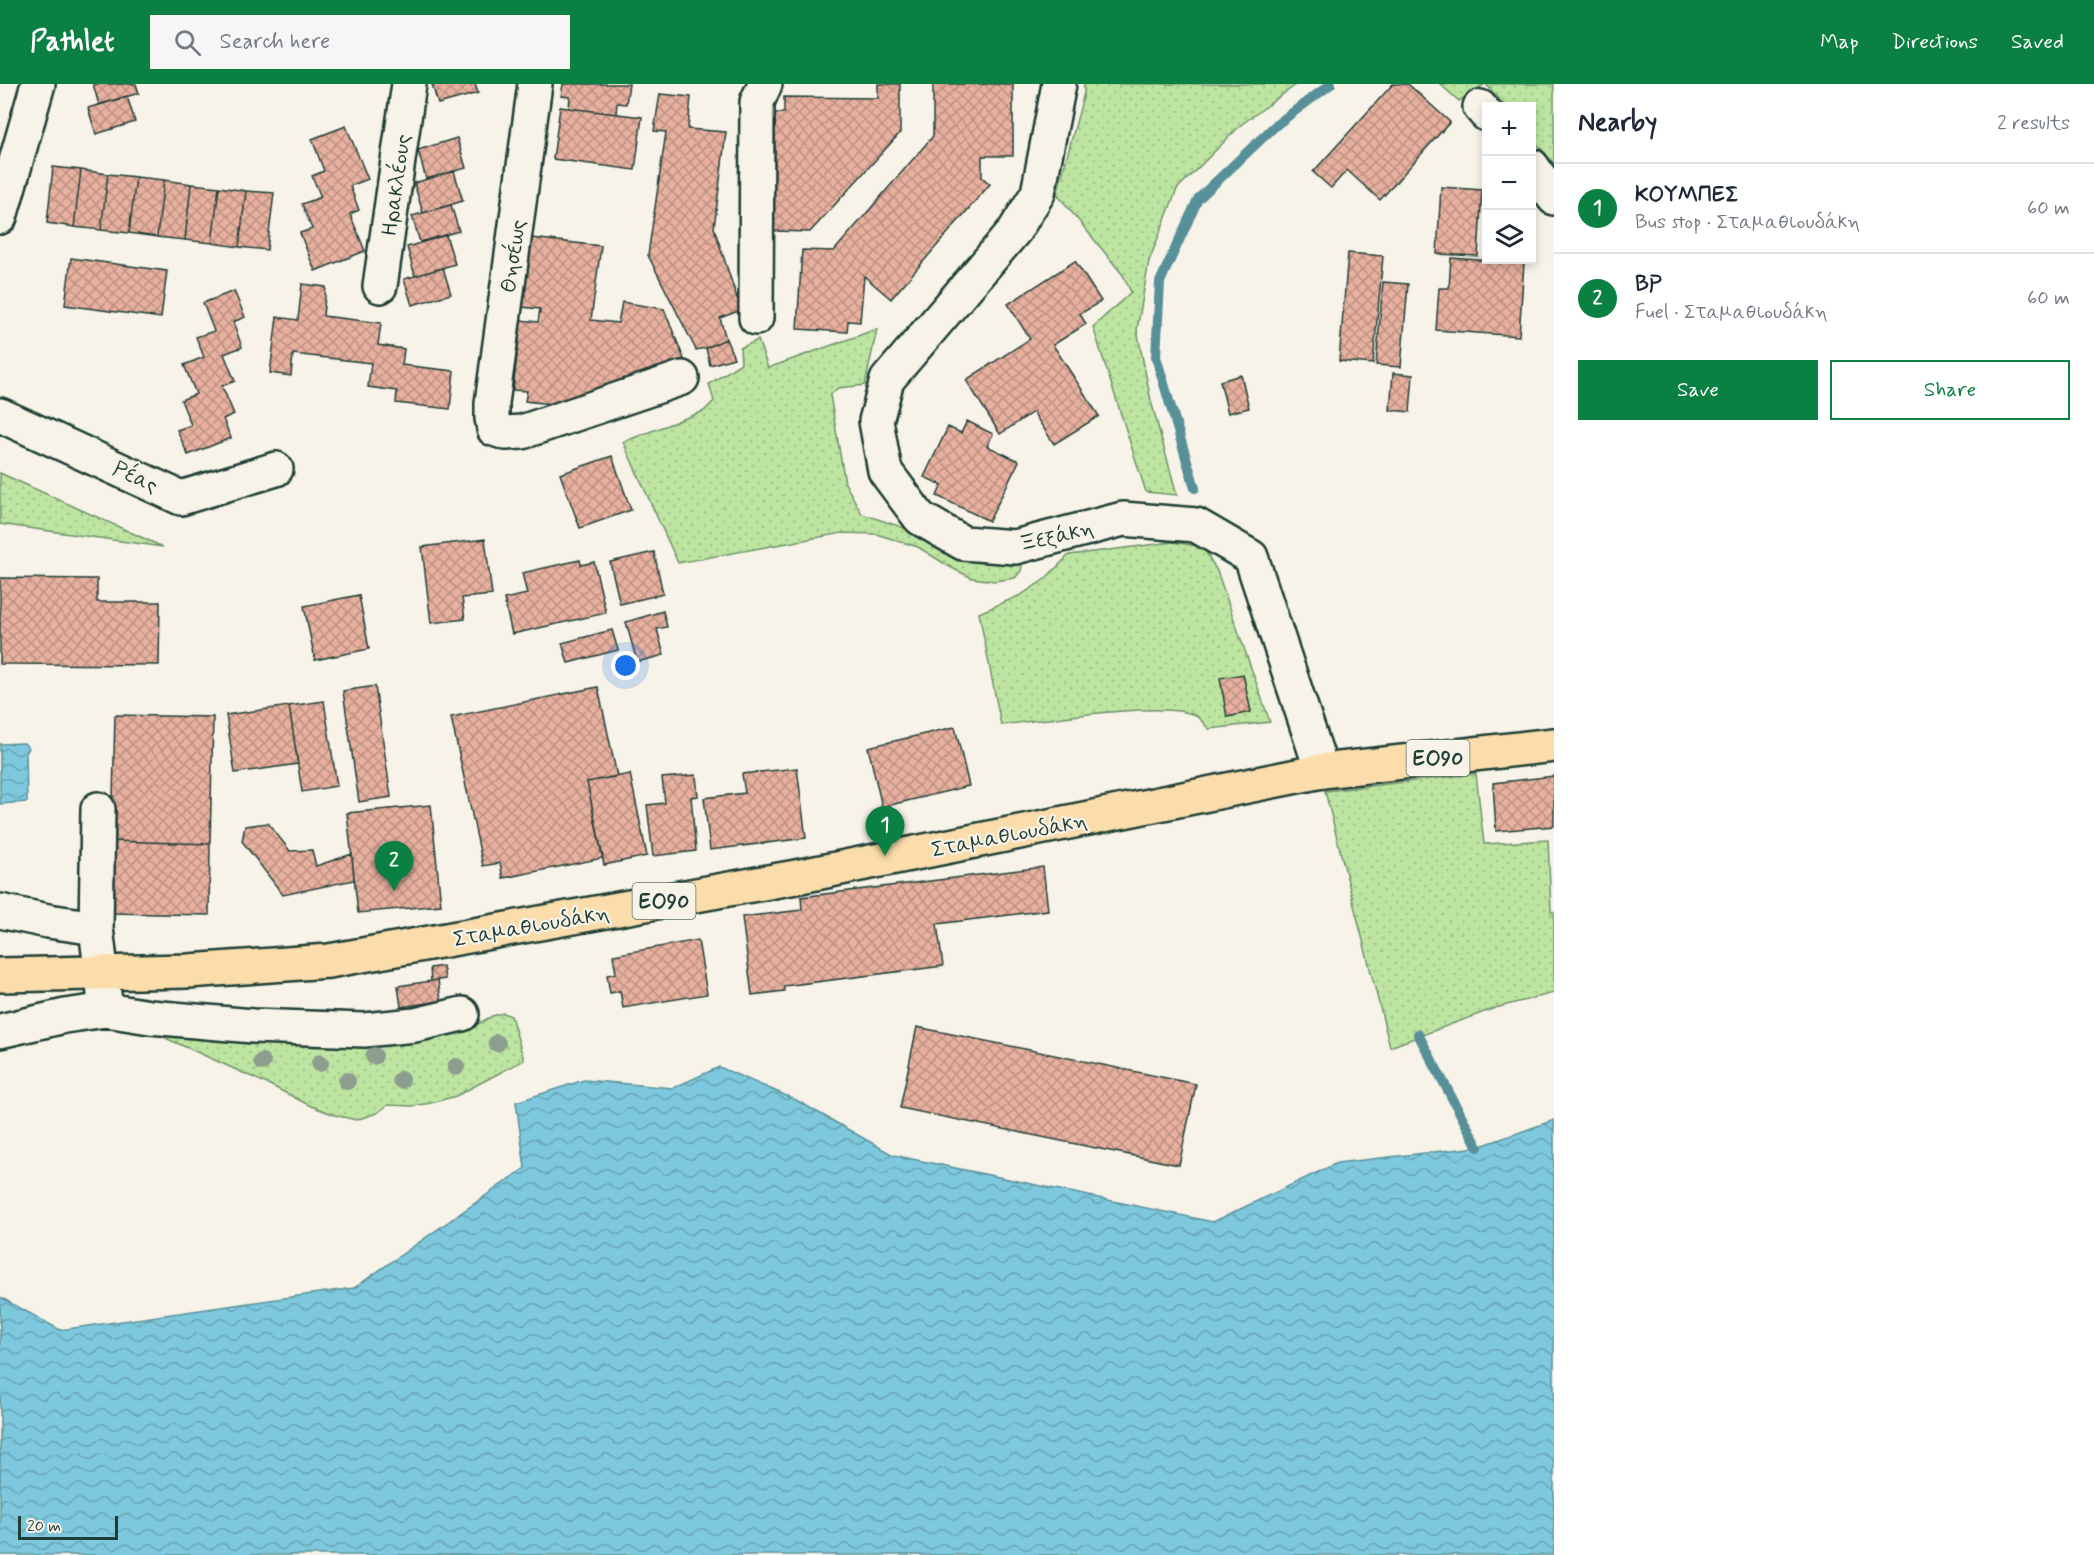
<!DOCTYPE html>
<meta charset="utf-8">
<style>
:root{--surface:#fff;--page:#f6f6f7;--text:#1f2937;--muted:#747a83;--line:#e0e1e3;--accent:#0b8043}
body{margin:0;font-family:Mynerve,sans-serif;background:var(--page);color:var(--text)}
.controls{position:absolute;right:18px;top:18px;display:grid;overflow:hidden;border-radius:0px;box-shadow:0 3px 9px #0003}
.controls button{width:54px;height:54px;display:grid;place-items:center;padding:0;border:0;border-bottom:2px solid var(--line);background:var(--surface);color:var(--text);font:30px sans-serif}
.scale{position:absolute;left:18px;bottom:15px;width:100px;box-sizing:border-box;padding-left:6px;border:3px solid #1f3d34;border-top:0;font-size:16px;line-height:21px;white-space:nowrap;color:#1f3d34;-webkit-text-stroke:4px #f7f3e8;paint-order:stroke}
.you{position:absolute;left:626px;top:582px;width:21px;height:21px;margin:-15px;border:4px solid #fff;border-radius:50%;background:#1a73e8;box-shadow:0 0 0 9px #1a73e833}
.badge{display:grid;place-items:center;width:39px;height:39px;border-radius:50%;background:var(--accent);color:#fff;font-size:20px;font-weight:700}
.pin{position:absolute;translate:-50% -50px;filter:drop-shadow(0 2px 3px #0008)}
.pin::after{content:'';position:absolute;top:32px;width:21px;height:18px;background:inherit;clip-path:polygon(0 0,100% 0,50% 100%)}
.list{margin:0;padding:0;list-style:none}
h2{display:flex;justify-content:space-between;align-items:center;height:78px;margin:0;padding:0 24px;font-size:26px}
h2 small{font-size:20px;font-weight:400;color:var(--muted)}
.list li{display:grid;grid-template-columns:39px 1fr auto;gap:18px;align-items:center;box-sizing:border-box;height:90px;padding:0 24px;border-top:2px solid var(--line)}
.list b{display:block;font-size:22px;white-space:nowrap}
.list p{margin:0;font-size:20px;white-space:nowrap;color:var(--muted)}
.list em{font-size:20px;font-style:normal;color:var(--muted)}
.actions{display:flex;gap:12px;padding:18px 24px}
.actions a{flex:1;padding:14px 0;border:2px solid var(--accent);border-radius:0px;text-align:center;font-size:21px;color:var(--accent)}
.actions .main{background:var(--accent);color:#fff}
.icon{flex:none;width:33px;height:33px;fill:none;stroke:currentColor;stroke-width:2;stroke-linecap:round;stroke-linejoin:round}
.map{position:relative;flex:none;width:1554px;height:1471px;overflow:hidden}
header{display:flex;align-items:center;gap:36px;box-sizing:border-box;height:84px;padding:0 30px;background:var(--accent);color:#fff}
header strong{font-size:28px}
nav{display:flex;gap:33px;margin-inline-start:auto;font-size:21px}
.search{width:420px;height:54px;background:var(--page);display:flex;align-items:center;gap:15px;box-sizing:border-box;padding:0 21px;border-radius:0px;color:var(--muted);font-size:22px}
main{display:flex}
aside{flex:1;background:var(--surface)}
.map>svg:first-child{display:block}
</style>
<header>
<strong>Pathlet</strong>
<div class="search"><svg class="icon" aria-label="search" viewBox="0 0 24 24"><circle cx="10" cy="10" r="6"/><path d="M15 15l6 6"/></svg>Search here</div>
<nav><a>Map</a><a>Directions</a><a>Saved</a></nav>
</header>
<main>
<div class="map">
<svg width="1554" height="1471" viewBox="0 0 1554 1471">
<defs>
<pattern id="grass-dots" width="8" height="8" patternUnits="userSpaceOnUse" patternTransform="scale(1.5)"><rect width="8" height="8" fill="#bde5a1"/><path d="M2 2h.1M6 6h.1" fill="none" stroke="#a2c58b" stroke-width="1.8" stroke-linecap="round"/></pattern>
<pattern id="water-waves" width="16" height="10" patternUnits="userSpaceOnUse" patternTransform="scale(1.5)"><rect width="16" height="10" fill="#7ec8dd"/><path d="M0 5q4-4 8 0t8 0" fill="none" stroke="#67a4b4"/></pattern>
<pattern id="building-cross-hatch" width="8" height="8" patternUnits="userSpaceOnUse" patternTransform="scale(1.5)"><rect width="8" height="8" fill="#e8b09f"/><path d="M0 0l8 8M0 8l8-8" fill="none" stroke="#bb9082"/></pattern>
</defs>
<rect width="100%" height="100%" fill="#f7f3e8"/>
<filter id="ink" filterUnits="userSpaceOnUse"><feTurbulence type="fractalNoise" baseFrequency=".0167" numOctaves="2"/><feDisplacementMap in="SourceGraphic" scale="12" xChannelSelector="R" yChannelSelector="G"/><feConvolveMatrix kernelMatrix="1 2 1 2 8 2 1 2 1" color-interpolation-filters="sRGB"/></filter>
<g filter="url(#ink)">
<!-- grass -->
<path fill="url(#grass-dots)" stroke="#6e916a" stroke-width="1.5" d="M1084,0H1297L1242,40L1177,105L1149,177L1137,246L1151,317L1177,411L1146,408L1093,243L1131,208L1123,191L1057,110L1084,9Z
M1440,0H1485L1459,17Z
M1486,0H1554V80L1532,54V22H1505Z
M877,245L865,301L838,304L830,311L845,399L862,430L917,448L954,466L1022,481L1021,487L1015,494L995,497L972,494L950,483L918,463L876,450L842,449L678,479L623,358L704,327L714,317L709,300L741,279L740,264L758,256L768,284Z
M0,389L163,463L0,440Z
M1173,458L1203,463L1217,487L1270,638L1209,645C1205,641 1201,635 1196,632C1170,615 1037,637 1001,641L979,529L1021,511L1045,495L1069,471Z
M1476,690L1484,760L1548,756L1551,828H1554V909L1495,924L1390,963L1325,707Z
M503,929L511,932L524,976L456,1012L431,1019L412,1022L388,1021L377,1029L356,1036L335,1031L311,1022L272,1002L150,947L295,956L406,960L471,944L492,932Z"/>
<!-- water -->
<path fill="url(#water-waves)" stroke="#589099" stroke-width="1.5" d="M24,659L29,664L26,669L27,718L0,720V660Z
M719,983L796,1016L893,1071L1213,1138L1337,1079L1478,1063L1554,1036V1471H0V1213L60,1246L354,1204L525,1084L516,1018L584,996L673,1004Z"/>
<g fill="none" stroke-linecap="round" stroke-linejoin="round">
<!-- stream -->
<path stroke="#589099" stroke-width="10" d="M1195,404L1156,273L1160,198L1198,115L1276,41L1331,0
M1418,950L1478,1063"/>
</g>
<!-- building -->
<path fill="url(#building-cross-hatch)" stroke="#1f3d34" stroke-width="1.5" d="M93,0H136L139,9L99,21Z
M432,0H475L478,9L438,20Z
M563,0H629L626,20L617,19L616,30L569,24L570,13L561,12Z
M878,0H900V49L810,148L774,147L775,29H784V13L878,14Z
M933,0H1013V72H982V93L990,100L891,215L864,192L860,238L848,237L847,248L797,245L802,166L834,167L933,52Z
M1393,0H1408L1450,38L1380,116L1347,86L1331,104L1313,88Z
M660,10L691,13L688,45L726,48L714,144L741,226L720,234L726,255L706,264L696,266L648,171L666,48L654,47Z
M127,12L135,38L96,50L88,24Z
M560,23L642,33L635,86L553,75Z
M346,42L368,95L350,102L359,126L350,130L365,167L315,187L300,149L312,145L302,120L321,113L312,92L324,87L312,55Z
M457,54L466,84L426,95L418,66Z
M53,83L81,86L74,143L47,139Z
M81,86L108,90L101,146L74,143Z
M454,87L463,117L423,129L414,99Z
M108,90L136,93L129,149L101,146Z
M136,93L164,96L157,153L129,149Z
M164,96L191,100L185,156L157,153Z
M191,100L219,103L212,159L185,156Z
M219,103L246,107L239,163L212,159Z
M1441,103L1482,106L1478,172L1437,170Z
M246,107L274,109L267,166L239,163Z
M451,121L459,147L420,158L412,132Z
M446,151L455,180L415,192L407,163Z
M531,154L601,162L591,236L618,239L622,218L664,225L684,275L569,322L525,317L527,307L513,306L521,236L538,238L540,225L522,223Z
M1348,169L1383,172L1373,280L1339,277Z
M71,174L167,187L161,234L65,221Z
M1451,174L1524,179L1519,252L1436,246L1439,204H1449Z
M1075,177L1101,217L1080,230L1086,240L1053,261L1099,332L1054,360L1033,328L1000,350L966,296L1030,255L1008,220Z
M443,184L451,210L412,221L404,195Z
M1383,198L1408,200L1401,283L1376,281Z
M302,200L326,203L323,232L381,239L378,261L404,265L402,281L454,287L450,325L396,319L397,307L368,303L371,279L293,270L291,292L270,289L277,233L298,236Z
M234,207L245,233L233,238L242,263L224,270L235,297L222,302L234,330L223,335L231,354L188,371L177,346L191,341L181,316L196,310L184,281L204,273L196,253L214,247L203,219Z
M726,255L734,274L710,281L706,264Z
M1393,289L1413,291L1410,328L1390,326Z
M1241,291L1249,324L1228,329L1220,297Z
M967,337L993,350L987,362L1019,377L989,437L937,412L942,401L924,393L948,343L961,349Z
M612,372L631,426L580,444L560,390Z
M485,455L492,511L462,514L465,535L431,539L422,463Z
M654,468L663,510L620,520L610,478Z
M580,476L581,481L594,478L606,529L512,550L504,515L527,510L522,489Z
M0,494L97,495V518H160L159,581L0,580Z
M359,511L369,565L315,576L304,522Z
M663,527L667,543L657,545L664,571L637,578L626,538Z
M612,546L618,566L568,579L562,559Z
M1243,590L1251,628L1227,633L1220,594Z
M375,602L391,713L359,718L343,607Z
M598,603L617,692L587,698L603,774L503,794L500,779L483,782L451,633Z
M324,617L337,702L302,708L289,622Z
M289,622L298,680L235,689L226,631Z
M115,631L213,633L210,760L112,757Z
M955,643L969,702L882,723L868,663Z
M797,684L806,754L710,766L704,714L745,709L742,690Z
M630,690L647,772L604,781L587,698Z
M696,691L698,712L691,713L696,767L653,772L647,721L665,719L662,694Z
M1554,692V742L1496,747L1493,699Z
M431,721L441,821L358,829L347,729Z
M268,739L290,767L312,766L316,782L352,770L354,796L283,811L242,757L245,742Z
M112,757L210,760L209,831L111,829Z
M1043,783L1048,826L937,840L943,882L784,902V907L752,911L742,833L802,826L801,813Z
M698,856L707,910L623,924L620,907L610,909L607,891L616,889L613,871Z
M443,882L445,895L431,897L430,884Z
M438,896L441,917L401,923L398,902Z
M917,943L1196,1000L1179,1081L900,1024Z"/>
<g fill="none" stroke-linecap="round" stroke-linejoin="round">
<!-- minor casing -->
<g stroke="#1f3d34" stroke-width="38">
<path id="minor" d="M535,0L492,319V334L494,345L506,349L522,348L682,294
M1059,0L1038,109L1015,146L887,296L876,337L885,387L920,434L963,459L1015,463L1123,435L1196,441L1251,473L1322,687
M1480,23L1486,30
M1532,82L1554,114
M0,133L38,0
M380,202L409,0
M756,234L757,18L765,0
M0,331L181,414L276,385
M0,827L48,837L96,844L105,918
M96,844L98,725
M0,947L65,932L106,926L150,933L253,942L364,946L415,941L462,930"/>
</g>
<!-- major casing -->
<g stroke="#1f3d34" stroke-width="38">
<path id="major" d="M0,891L188,887L329,877L796,793L1322,687L1554,661"/>
</g>
<!-- minor -->
<use href="#minor" stroke="#f7f3e8" stroke-width="33"/>
<!-- major -->
<use href="#major" stroke="#faddab" stroke-width="33"/>
</g>
<!-- trees -->
<g fill="#8d9d8e">
<circle cx="497" cy="959" r="9"/>
<circle cx="374" cy="972" r="9"/>
<circle cx="262" cy="978" r="9"/>
<circle cx="320" cy="979" r="9"/>
<circle cx="456" cy="983" r="9"/>
<circle cx="401" cy="996" r="9"/>
<circle cx="347" cy="997" r="9"/>
</g>
</g>
<g text-anchor="middle" stroke-width="4.5" stroke-linejoin="round" paint-order="stroke">
<!-- shield labels -->
<g fill="#f7f3e8" stroke="#60746a" stroke-width="1.5">
<rect x="1406.5" y="656" width="63" height="36" rx="4.5"/>
<rect x="632.5" y="799" width="63" height="36" rx="4.5"/>
</g>
<g font-size="21" font-weight="bold" fill="#1f3d34">
<text x="1438" y="681">ΕΟ90</text>
<text x="664" y="824">ΕΟ90</text>
</g>
<!-- street labels -->
<g font-size="22" fill="#1f3d34" stroke="#f7f3e8">
<text transform="translate(395 101) rotate(-82)" y="8">Ηρακλέους</text>
<text transform="translate(512 172) rotate(-82)" y="8">Θησέως</text>
<text transform="translate(136 392) rotate(25)" y="8">Ρέας</text>
<text transform="translate(1056 451) rotate(-13)" y="8">Ξεξάκη</text>
<text transform="translate(1009 750) rotate(-11)" y="8">Σταμαθιουδάκη</text>
<text transform="translate(531 841) rotate(-10)" y="8">Σταμαθιουδάκη</text>
</g>
</g>
</svg>
<div class="controls">
<button>+</button>
<button>−</button>
<button><svg class="icon" aria-label="layers" viewBox="0 0 24 24"><path d="M12 4l9 5-9 5-9-5zM3 14l9 5 9-5"/></svg></button>
</div>
<div class="scale">20 m</div>
<div class="you"></div>
<div class="pin badge" style="left:885px;top:772px">1</div>
<div class="pin badge" style="left:394px;top:807px">2</div>
</div>
<aside>
<h2>Nearby<small>2 results</small></h2>
<ul class="list">
<li><span class="badge">1</span><div><b>ΚΟΥΜΠΕΣ</b><p>Bus stop · Σταμαθιουδάκη</p></div><em>60 m</em></li>
<li><span class="badge">2</span><div><b>BP</b><p>Fuel · Σταμαθιουδάκη</p></div><em>60 m</em></li>
</ul>
<div class="actions"><a class="main">Save</a><a>Share</a></div>
</aside>
</main>
